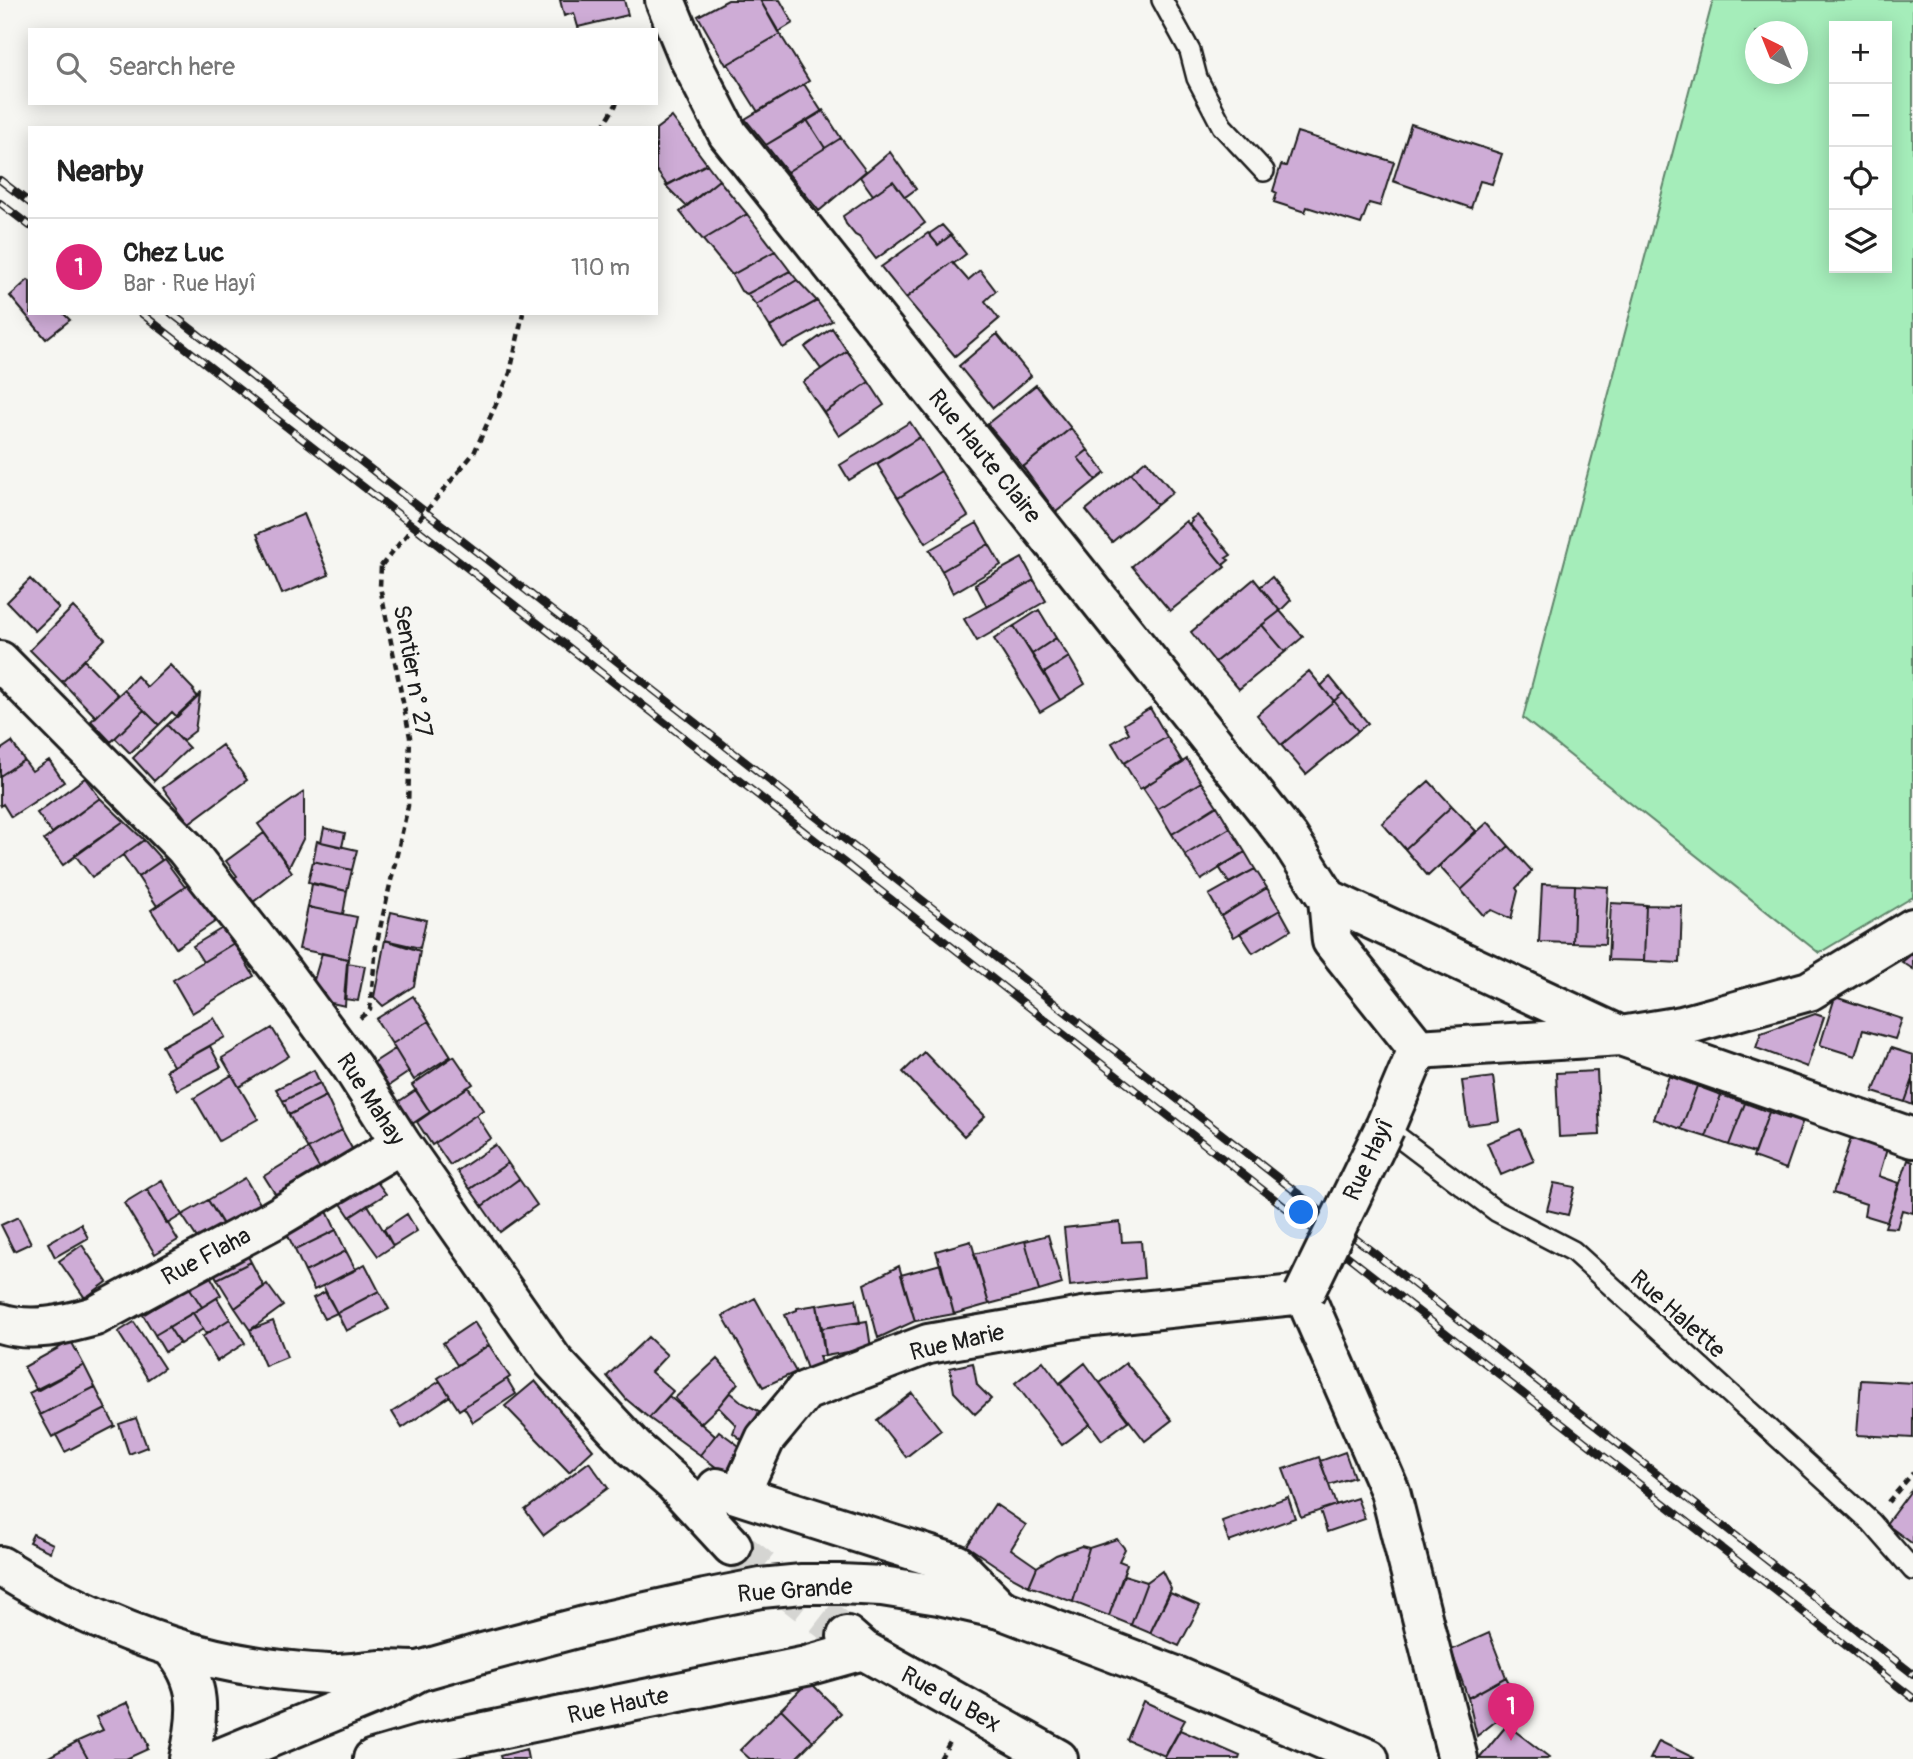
<!DOCTYPE html>
<meta charset="utf-8">
<style>
:root{--surface:#fff;--page:#f6f6f6;--text:#222;--muted:#767676;--line:#e0e0e0;--accent:#db2777}
body{margin:0;font-family:Pangolin,sans-serif;background:var(--page);color:var(--text)}
.controls{position:absolute;right:21px;top:21px;display:grid;overflow:hidden;border-radius:0px;box-shadow:0 4px 18px #0003}
.controls button{width:63px;height:63px;display:grid;place-items:center;padding:0;border:0;border-bottom:2px solid var(--line);background:var(--surface);color:var(--text);font:35px sans-serif}
.compass{position:absolute;left:1745px;top:21px;width:63px;height:63px;border-radius:50%;background:var(--surface);box-shadow:0 4px 18px #0003;rotate:317deg}
.you{position:absolute;left:1302px;top:1213px;width:24px;height:24px;margin:-18px;border:5px solid #fff;border-radius:50%;background:#1a73e8;box-shadow:0 0 0 10px #1a73e833}
.badge{display:grid;place-items:center;width:46px;height:46px;border-radius:50%;background:var(--accent);color:#fff;font-size:23px;font-weight:700}
.pin{position:absolute;translate:-50% -58px;filter:drop-shadow(0 2px 4px #0008)}
.pin::after{content:'';position:absolute;top:37px;width:24px;height:21px;background:inherit;clip-path:polygon(0 0,100% 0,50% 100%)}
.list{margin:0;padding:0;list-style:none}
h2{display:flex;justify-content:space-between;align-items:center;height:91px;margin:0;padding:0 28px;font-size:30px}
h2 small{font-size:23px;font-weight:400;color:var(--muted)}
.list li{display:grid;grid-template-columns:46px 1fr auto;gap:21px;align-items:center;box-sizing:border-box;height:98px;padding:0 28px;border-top:2px solid var(--line)}
.list b{display:block;font-size:26px;white-space:nowrap}
.list p{margin:0;font-size:23px;white-space:nowrap;color:var(--muted)}
.list em{font-size:23px;font-style:normal;color:var(--muted)}
.icon{flex:none;width:38px;height:38px;fill:none;stroke:currentColor;stroke-width:2;stroke-linecap:round;stroke-linejoin:round}
.map{position:relative;flex:none;width:1913px;height:1759px;overflow:hidden}
.search{position:absolute;background:var(--surface);box-shadow:0 4px 18px #0003;left:28px;top:28px;width:630px;height:77px;display:flex;align-items:center;gap:18px;box-sizing:border-box;padding:0 24px;border-radius:0px;color:var(--muted);font-size:26px}
.panel{position:absolute;background:var(--surface);box-shadow:0 4px 18px #0003;left:28px;top:126px;width:630px;height:189px;border-radius:0px}
.map>svg:first-child{display:block}
</style>
<div class="map">
<svg width="1913" height="1759" viewBox="0 0 1913 1759">
<rect width="100%" height="100%" fill="#f6f6f2"/>
<filter id="ink" filterUnits="userSpaceOnUse"><feTurbulence type="fractalNoise" baseFrequency=".0143" numOctaves="2"/><feDisplacementMap in="SourceGraphic" scale="14" xChannelSelector="R" yChannelSelector="G"/><feConvolveMatrix kernelMatrix="1 2 1 2 8 2 1 2 1" color-interpolation-filters="sRGB"/></filter>
<g filter="url(#ink)">
<!-- green -->
<path fill="#a5edba" stroke="#60846b" stroke-width="2" fill-rule="evenodd" d="M1713,0H1913V897L1819,953L1523,718ZM1834,26H1887V268H1834ZM1756,32H1798V74H1756Z"/>
<!-- building -->
<path fill="#ceacd6" stroke="#1c1c1c" stroke-width="2" d="M560,0H624L628,15L578,27L574,13L564,16Z
M728,0H760L780,34L726,65L698,16Z
M760,0H780L793,23L778,32Z
M780,34L809,81L758,112L728,64Z
M804,84L822,112L766,145L745,119Z
M823,110L841,138L825,148L807,120Z
M672,117L707,164L667,185L656,170V129Z
M807,120L825,148L787,172L766,145Z
M1411,124L1502,154L1492,184L1480,181L1471,208L1393,181Z
M1297,132L1394,162L1380,206L1369,203L1361,224L1307,207L1305,212L1274,202L1277,193L1273,191L1281,165L1286,166Z
M841,138L866,171L819,211L787,172Z
M890,152L916,189L905,197L893,181L873,195L860,177Z
M707,164L719,180L686,206L666,186Z
M719,180L747,214L703,240L680,212Z
M893,181L925,223L876,259L859,237L855,235L846,224L843,216Z
M747,214L775,251L732,275L703,240Z
M942,225L951,235L938,245L929,234Z
M928,233L938,245L951,235L966,254L953,264L952,262L906,298L881,267Z
M775,251L790,271L747,294L741,291L732,275Z
M952,262L968,280L980,270L996,291L985,301L999,319L955,356L906,298Z
M790,271L797,280L756,305L747,294Z
M28,280L30,281V313H63L70,320L46,339L10,296Z
M797,280L817,301L770,327L756,305Z
M817,301L832,321L783,348L770,327Z
M832,328L847,351L821,369L805,347Z
M997,334L1031,376L993,408L959,366Z
M847,351L869,382L824,413L803,382Z
M869,382L884,405L839,436L824,413Z
M1036,385L1071,428L1023,467L987,424Z
M910,422L920,437L849,480L840,465Z
M1071,428L1088,450L1078,458L1096,480L1056,512L1023,467Z
M920,437L941,471L898,498L877,464Z
M1088,450L1105,473L1096,480L1078,458Z
M1146,460L1173,492L1157,505L1131,473Z
M941,471L968,516L926,543L898,498Z
M1131,473L1157,505L1112,542L1086,510Z
M304,514L329,575L282,594L257,534Z
M1197,515L1231,555L1226,558L1229,560L1223,565L1189,524L1192,521L1191,519Z
M1186,521L1225,567L1170,611L1132,566Z
M977,523L989,544L942,571L929,550Z
M989,544L1001,565L953,593L942,571Z
M1022,558L1034,580L987,607L975,584Z
M1272,577L1291,600L1280,611L1260,587Z
M30,579L59,608L35,631L7,602Z
M1254,579L1280,611L1215,662L1191,632Z
M1034,580L1046,601L977,641L964,619Z
M73,607L105,639L62,682L30,650Z
M1039,610L1056,638L1032,654L1014,626Z
M1280,611L1303,637L1285,652L1262,625Z
M1262,625L1285,652L1239,689L1215,662Z
M1014,626L1060,700L1040,712L994,639Z
M1056,638L1069,657L1044,673L1032,654Z
M1069,657L1085,684L1060,700L1044,673Z
M84,660L118,695L96,717L62,682Z
M170,665L194,690L193,691L198,697L177,717L172,712L159,725L124,690L137,676L147,687Z
M1309,671L1334,701L1281,745L1257,715Z
M1330,677L1343,693L1334,701L1321,686Z
M124,690L144,710L111,742L91,721Z
M1343,693L1368,723L1358,731L1334,701Z
M200,694L195,731L182,741L167,725Z
M1334,701L1358,731L1306,774L1281,745Z
M1150,708L1167,737L1124,763L1112,743L1129,733L1124,724Z
M144,710L159,725L130,753L115,738Z
M167,725L189,748L154,781L133,758Z
M1167,737L1183,763L1140,789L1124,763Z
M12,742L24,760L0,776V750Z
M222,745L247,780L189,823L163,788Z
M1187,759L1201,782L1157,809L1143,788Z
M24,760L32,771L49,760L64,782L11,817L3,804L1,806L0,804V776Z
M85,778L100,798L52,833L37,813Z
M1429,781L1452,806L1405,849L1382,823Z
M1201,782L1217,806L1172,834L1157,809Z
M304,792V837L289,867L258,824Z
M100,798L124,821L63,865L44,840Z
M1217,806L1230,828L1185,855L1172,834Z
M1452,806L1476,831L1428,876L1405,849Z
M124,821L144,840L92,877L75,855Z
M1488,822L1509,846L1461,890L1439,866Z
M324,828L345,833L342,847L321,842Z
M1230,828L1245,852L1201,880L1185,855Z
M264,833L292,872L248,906L229,881L237,876L226,861Z
M144,840L162,860L138,877L123,855Z
M317,841L357,850L352,870L313,861Z
M1509,846L1532,871L1516,888L1518,891L1511,919L1492,910L1483,915L1461,890Z
M1245,852L1255,869L1229,883L1219,867Z
M164,859L185,887L157,906L138,877Z
M313,861L352,870L347,891L308,882Z
M1255,869L1267,888L1221,916L1209,895Z
M191,883L216,921L176,948L151,910Z
M312,884L347,891L343,914L308,907Z
M1542,884L1575,885L1573,943L1539,942Z
M1575,885L1608,887L1605,944L1573,943Z
M1267,888L1280,910L1234,937L1221,916Z
M1611,903L1646,905L1644,961L1608,960Z
M1646,905L1682,906L1680,963L1644,961Z
M308,907L357,917L348,959L299,949Z
M1280,910L1291,930L1253,953L1240,933Z
M391,912L426,920L420,948L385,940Z
M224,927L234,943L203,962L193,946Z
M385,940L420,951L414,986L383,1006L374,997Z
M234,943L254,976L192,1013L173,980Z
M322,953L348,959L345,1006L318,1000L314,980Z
M1913,953V969L1902,962Z
M347,963L365,966L358,1001L344,999Z
M413,996L429,1021L392,1044L376,1019Z
M1835,997L1902,1019L1895,1039L1863,1030L1855,1056L1820,1045Z
M1815,1014L1824,1017L1807,1067L1756,1048L1761,1033Z
M214,1018L225,1037L173,1066L162,1046Z
M429,1021L451,1056L414,1080L392,1044Z
M272,1028L289,1056L239,1087L222,1058Z
M210,1046L221,1067L177,1090L166,1070Z
M1891,1048L1913,1055V1079L1905,1102L1873,1092Z
M395,1049L409,1072L385,1088L370,1065Z
M924,1052L985,1116L964,1136L903,1072Z
M454,1056L473,1084L430,1112L412,1085Z
M314,1070L320,1083L283,1101L276,1089Z
M1597,1071L1600,1135L1559,1137L1556,1073Z
M232,1075L258,1119L219,1141L194,1098Z
M1669,1076L1697,1086L1681,1129L1654,1119Z
M1493,1077L1499,1121L1468,1125L1462,1081Z
M1913,1079V1105L1905,1102Z
M320,1083L326,1096L289,1115L283,1101Z
M1697,1086L1721,1095L1706,1137L1681,1129Z
M468,1087L483,1110L432,1145L417,1122Z
M416,1090L430,1112L409,1126L395,1104Z
M1721,1095L1745,1103L1729,1145L1706,1137Z
M326,1096L342,1130L308,1149L289,1115Z
M1745,1103L1769,1112L1754,1153L1729,1145Z
M1769,1112L1802,1123L1786,1169L1753,1157Z
M476,1115L491,1138L450,1165L435,1143Z
M1520,1129L1534,1161L1501,1175L1487,1143Z
M342,1130L356,1156L324,1176L308,1149Z
M1851,1138L1887,1149L1879,1176L1899,1183L1887,1222L1864,1215L1866,1204L1833,1193Z
M495,1145L508,1163L470,1189L457,1171Z
M308,1149L324,1176L281,1203L264,1176Z
M1908,1160L1913,1162V1213L1902,1210L1897,1228L1885,1227Z
M508,1163L519,1179L482,1206L470,1189Z
M371,1174L386,1194L350,1217L336,1196Z
M245,1178L262,1207L226,1230L208,1200Z
M519,1179L537,1205L500,1232L482,1206Z
M162,1180L182,1215L167,1224L147,1189Z
M1554,1183L1575,1187L1568,1215L1547,1210Z
M147,1189L178,1240L155,1254L124,1203Z
M208,1200L224,1226L199,1241L182,1215Z
M368,1205L393,1246L378,1256L350,1217Z
M325,1207L336,1230L295,1250L284,1228Z
M407,1214L417,1231L393,1246L384,1229Z
M18,1217L31,1243L14,1251L1,1225Z
M1120,1222L1122,1242L1141,1241L1144,1278L1070,1286L1064,1228Z
M81,1224L88,1238L55,1257L48,1243Z
M336,1230L346,1251L305,1272L295,1250Z
M1048,1235L1062,1284L1039,1291L1025,1241Z
M971,1241L989,1304L954,1314L936,1251Z
M1025,1241L1039,1291L989,1304L974,1254Z
M82,1245L107,1282L85,1298L59,1261Z
M243,1246L251,1262L217,1279L209,1263Z
M346,1251L356,1270L314,1290L305,1272Z
M251,1262L264,1287L235,1308L217,1279Z
M365,1264L379,1291L337,1313L323,1286Z
M941,1264L954,1314L915,1321L901,1275Z
M899,1266L915,1321L878,1338L864,1284Z
M209,1274L221,1295L202,1307L189,1287Z
M267,1284L283,1306L250,1330L235,1308Z
M189,1287L202,1307L155,1335L143,1315Z
M379,1291L389,1309L346,1331L337,1313Z
M325,1292L337,1313L324,1319L313,1298Z
M217,1298L230,1319L206,1334L193,1313Z
M755,1298L796,1372L763,1387L723,1316Z
M856,1299L860,1323L822,1328L817,1305Z
M817,1305L825,1356H819L822,1367L808,1372L800,1349L785,1315L797,1310V1308Z
M193,1313L203,1329L180,1344L169,1327Z
M230,1319L245,1343L217,1361L202,1337Z
M273,1321L287,1357L265,1366L250,1330Z
M867,1321L871,1348L825,1356L822,1328Z
M134,1322L164,1368L148,1379L118,1332Z
M474,1322L489,1345L457,1365L443,1343Z
M169,1327L179,1343L165,1352L155,1335Z
M648,1337L667,1355L651,1372L673,1391L649,1418L626,1399L607,1376Z
M71,1341L84,1365L37,1391L24,1367Z
M489,1345L510,1377L459,1410L438,1378Z
M717,1359L738,1383L718,1407L700,1424L675,1398Z
M1043,1361L1090,1424L1062,1445L1015,1383Z
M973,1363L977,1385L991,1399L975,1414L954,1392L950,1368Z
M1085,1363L1128,1421L1102,1440L1060,1383Z
M1126,1363L1172,1420L1145,1441L1100,1383Z
M84,1365L95,1387L40,1415L29,1393Z
M507,1379L516,1394L473,1422L464,1407Z
M1861,1380L1913,1383V1438L1857,1435Z
M440,1381L450,1396L402,1428L392,1412Z
M535,1381L593,1450L569,1472L505,1406Z
M95,1387L106,1409L52,1437L40,1415Z
M730,1392L743,1403L759,1411L746,1443L733,1433L736,1425L718,1407Z
M912,1393L941,1430L906,1457L877,1420Z
M669,1396L715,1436L700,1455L649,1418Z
M106,1409L115,1426L65,1452L56,1435Z
M136,1418L147,1447L129,1454L119,1424Z
M719,1431L742,1448L725,1474L700,1455Z
M1345,1452L1354,1477L1329,1485L1320,1461Z
M1319,1457L1336,1505L1301,1517L1283,1469Z
M589,1462L608,1488L544,1535L525,1510Z
M1913,1488V1544L1886,1524Z
M1288,1497L1295,1518L1229,1542L1222,1521Z
M1357,1498L1365,1519L1327,1532L1320,1510Z
M995,1504L1026,1525L1011,1549L1037,1567L1029,1586L1014,1578L967,1546Z
M33,1534L53,1544L50,1552L29,1542Z
M1117,1539L1125,1549L1119,1561L1127,1564L1109,1616L1073,1602L1089,1548Z
M1081,1546L1089,1548L1073,1602L1029,1586L1037,1567L1056,1555Z
M1162,1571L1171,1589L1150,1633L1131,1625L1147,1582Z
M1124,1575L1147,1582L1131,1625L1109,1616Z
M1170,1593L1200,1606L1179,1646L1150,1633Z
M1489,1633L1506,1677L1468,1698L1451,1650Z
M1506,1677L1519,1703L1477,1736L1468,1698Z
M809,1681L841,1713L813,1741L781,1709Z
M1143,1701L1185,1720L1165,1756L1127,1740Z
M128,1702L148,1745H147L148,1749L126,1759H88L78,1741L103,1730L96,1717Z
M781,1709L813,1741L795,1759H750L740,1750Z
M1507,1725L1549,1757L1547,1759H1479Z
M1180,1730L1240,1756L1239,1759H1164Z
M78,1741L88,1759H45Z
M1659,1741L1694,1758L1693,1759H1650Z
M526,1749L528,1759H501L500,1756Z"/>
<g fill="none" stroke-linecap="round" stroke-linejoin="round">
<!-- minor-tunnel -->
<path stroke="#d5d5d2" stroke-width="38" stroke-dasharray="38 19" stroke-linecap="butt" d="M732,1546L847,1636"/>
<!-- service casing -->
<g stroke="#1c1c1c" stroke-width="24">
<path id="service" d="M1162,0L1190,51L1197,78L1222,126L1264,171
M1385,1127L1496,1211L1573,1251L1871,1522L1913,1570"/>
</g>
<!-- minor casing -->
<g stroke="#1c1c1c" stroke-width="44">
<path id="minor" d="M665,0L689,58L728,134L1289,838L1328,899L1332,941L1418,1049
M0,661L185,848L282,972L352,1067L401,1144L553,1361L634,1448L674,1483L732,1546
M1328,899L1621,1036L1913,1138
M1418,1049L1621,1036L1682,1026L1809,991L1913,928
M1385,1127L1418,1049
M0,1323C32,1333 63,1325 95,1316L273,1220L401,1144
M717,1488L956,1564L1000,1609
M740,1494L765,1439L805,1391L928,1344L1083,1317L1304,1294L1390,1491L1458,1759
M847,1636L863,1650L1058,1759
M373,1759L421,1745L806,1666L863,1650"/>
</g>
<!-- tertiary casing -->
<g stroke="#1c1c1c" stroke-width="44">
<path id="tertiary" d="M218,1759L383,1691L419,1671L475,1655L588,1625L705,1599L761,1588L802,1584H840L882,1586L939,1595L1000,1609L1176,1676L1369,1759"/>
</g>
<!-- secondary casing -->
<g stroke="#1c1c1c" stroke-width="44">
<path id="secondary" d="M0,1566C53,1599 111,1627 170,1646C218,1662 277,1671 328,1674C346,1675 364,1671 382,1670C394,1670 407,1671 419,1671
M171,1647C203,1682 199,1716 189,1759"/>
</g>
<!-- path -->
<path stroke="#1c1c1c" stroke-width="4.5" stroke-dasharray="7 5" stroke-linecap="butt" d="M602,128L617,103
M459,471L474,453L510,373L523,313
M360,1018L370,1010L376,946L408,806L410,737L380,587L381,566
M1888,1502L1913,1473
M940,1759L950,1742"/>
<!-- service -->
<use href="#service" stroke="#f6f6f2" stroke-width="19"/>
<!-- minor -->
<use href="#minor" stroke="#f6f6f2" stroke-width="38"/>
<!-- tertiary -->
<use href="#tertiary" stroke="#f6f6f2" stroke-width="38"/>
<!-- secondary -->
<use href="#secondary" stroke="#f6f6f2" stroke-width="38"/>
<!-- rail casing -->
<g stroke="#1c1c1c" stroke-width="8">
<path id="rail" d="M0,180L30,203
M0,203L30,226
M141,313L1913,1698
M171,313L1913,1674"/>
</g>
<!-- rail -->
<use href="#rail" stroke="#f6f6f2" stroke-width="5" stroke-dasharray="16" stroke-linecap="butt"/>
<!-- minor-bridge casing -->
<g stroke="#1c1c1c" stroke-width="44" stroke-linecap="butt">
<path id="minor-bridge" d="M1304,1294L1385,1127"/>
</g>
<!-- path-bridge -->
<path stroke="#1c1c1c" stroke-width="4.5" stroke-dasharray="7 5" stroke-linecap="butt" d="M381,566L459,471"/>
<!-- minor-bridge -->
<use href="#minor-bridge" stroke="#f6f6f2" stroke-width="38"/>
</g>
</g>
<g text-anchor="middle" stroke-width="7" stroke-linejoin="round" paint-order="stroke">
<!-- street labels -->
<g font-size="24" fill="#1c1c1c" stroke="#f6f6f2">
<text transform="translate(985 456) rotate(51)" y="8">Rue Haute Claire</text>
<text transform="translate(413 671) rotate(80)" y="8">Sentier n° 27</text>
<text transform="translate(371 1099) rotate(57)" y="8">Rue Mahay</text>
<text transform="translate(1368 1160) rotate(-65)" y="8">Rue Hayî</text>
<text transform="translate(206 1256) rotate(-28)" y="8">Rue Flaha</text>
<text transform="translate(1678 1314) rotate(42)" y="8">Rue Halette</text>
<text transform="translate(957 1342) rotate(-13)" y="8">Rue Marie</text>
<text transform="translate(795 1590) rotate(-4)" y="8">Rue Grande</text>
<text transform="translate(951 1699) rotate(29)" y="8">Rue du Bex</text>
<text transform="translate(618 1705) rotate(-12)" y="8">Rue Haute</text>
</g>
</g>
</svg>
<div class="controls">
<button>+</button>
<button>−</button>
<button><svg class="icon" aria-label="locate" viewBox="0 0 24 24"><circle cx="12" cy="12" r="6"/><path d="M12 2v4M12 18v4M2 12h4M18 12h4"/></svg></button>
<button><svg class="icon" aria-label="layers" viewBox="0 0 24 24"><path d="M12 4l9 5-9 5-9-5zM3 14l9 5 9-5"/></svg></button>
</div>
<svg class="compass" viewBox="-18 -18 36 36"><path d="M0-13l5 13h-10z" fill="#e53935"/><path d="M0 13l5-13h-10z" fill="#767676"/></svg>
<div class="you"></div>
<div class="pin badge" style="left:1511px;top:1741px">1</div>
<div class="search"><svg class="icon" aria-label="search" viewBox="0 0 24 24"><circle cx="10" cy="10" r="6"/><path d="M15 15l6 6"/></svg>Search here</div>
<section class="panel">
<h2>Nearby<small></small></h2>
<ul class="list">
<li><span class="badge">1</span><div><b>Chez Luc</b><p>Bar · Rue Hayî</p></div><em>110 m</em></li>
</ul>
</section>
</div>
